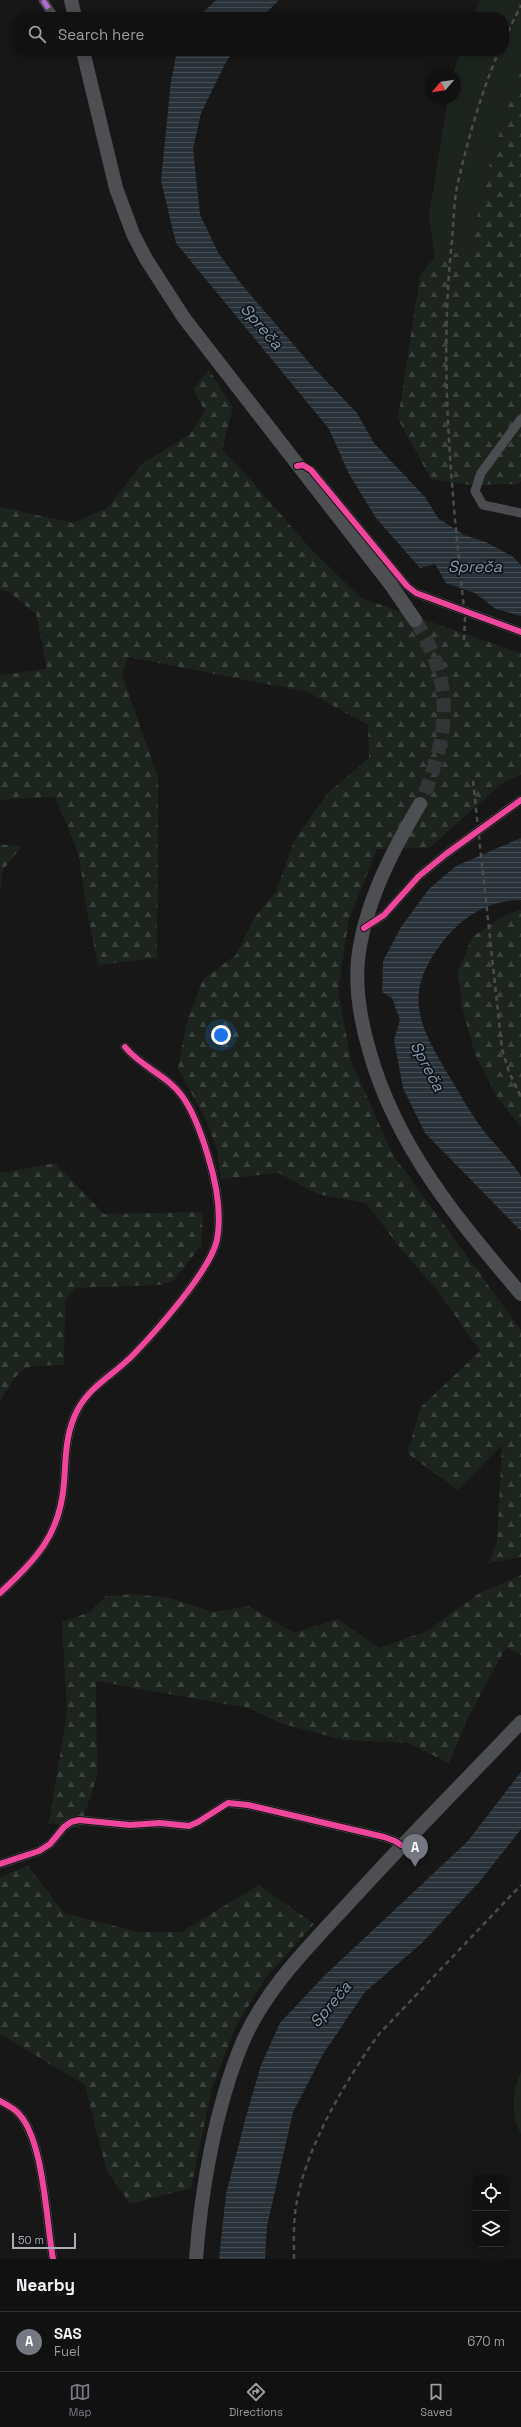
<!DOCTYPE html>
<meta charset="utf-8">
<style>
:root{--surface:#111;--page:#1e1f1f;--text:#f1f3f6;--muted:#9c9d9f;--line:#303131;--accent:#757880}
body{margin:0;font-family:"Space Grotesk",sans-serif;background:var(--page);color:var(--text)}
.controls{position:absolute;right:12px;bottom:12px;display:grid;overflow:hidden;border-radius:8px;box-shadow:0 2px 10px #0003}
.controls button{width:36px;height:36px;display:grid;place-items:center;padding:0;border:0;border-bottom:1px solid var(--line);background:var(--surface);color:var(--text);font:20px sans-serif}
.compass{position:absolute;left:425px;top:68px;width:36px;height:36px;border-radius:50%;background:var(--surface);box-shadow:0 2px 10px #0003;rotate:241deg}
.scale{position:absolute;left:12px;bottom:10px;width:64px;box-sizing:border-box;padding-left:4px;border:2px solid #a8adb8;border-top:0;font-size:11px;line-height:14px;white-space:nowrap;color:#a8adb8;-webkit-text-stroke:3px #111113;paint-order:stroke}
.you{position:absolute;left:221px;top:1035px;width:14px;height:14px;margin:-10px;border:3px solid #fff;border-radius:50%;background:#1a73e8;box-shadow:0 0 0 6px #1a73e833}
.badge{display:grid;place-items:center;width:26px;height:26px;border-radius:50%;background:var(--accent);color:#fff;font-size:13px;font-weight:700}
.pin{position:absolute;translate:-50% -33px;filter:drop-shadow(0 1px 2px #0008)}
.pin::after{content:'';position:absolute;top:21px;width:14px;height:12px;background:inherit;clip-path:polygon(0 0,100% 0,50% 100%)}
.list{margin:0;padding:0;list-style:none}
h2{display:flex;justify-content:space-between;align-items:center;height:52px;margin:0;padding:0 16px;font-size:17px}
h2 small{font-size:13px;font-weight:400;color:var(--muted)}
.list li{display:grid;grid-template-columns:26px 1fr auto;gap:12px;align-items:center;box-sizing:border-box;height:60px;padding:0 16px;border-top:1px solid var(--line)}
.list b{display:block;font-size:15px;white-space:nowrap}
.list p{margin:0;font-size:13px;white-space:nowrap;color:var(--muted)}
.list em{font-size:13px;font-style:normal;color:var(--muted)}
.icon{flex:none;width:22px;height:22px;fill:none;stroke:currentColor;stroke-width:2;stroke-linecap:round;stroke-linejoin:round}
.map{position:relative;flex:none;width:521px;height:2259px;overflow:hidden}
.search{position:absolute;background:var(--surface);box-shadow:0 2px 10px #0003;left:12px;right:12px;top:12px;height:44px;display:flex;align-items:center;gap:10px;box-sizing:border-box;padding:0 14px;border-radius:16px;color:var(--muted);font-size:15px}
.sheet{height:112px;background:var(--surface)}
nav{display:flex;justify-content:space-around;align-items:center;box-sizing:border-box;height:56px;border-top:1px solid var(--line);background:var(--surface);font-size:11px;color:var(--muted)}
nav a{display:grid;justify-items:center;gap:2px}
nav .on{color:var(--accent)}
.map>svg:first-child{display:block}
</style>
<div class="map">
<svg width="521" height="2259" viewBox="0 0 521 2259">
<defs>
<pattern id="forest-firs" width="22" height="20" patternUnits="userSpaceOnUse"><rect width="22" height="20" fill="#1d241e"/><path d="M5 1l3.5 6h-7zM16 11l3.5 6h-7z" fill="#3b413d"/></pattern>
<pattern id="water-rules" width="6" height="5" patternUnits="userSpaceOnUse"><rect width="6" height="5" fill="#2a3239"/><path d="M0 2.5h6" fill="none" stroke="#464d54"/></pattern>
</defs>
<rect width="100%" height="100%" fill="#171717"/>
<!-- green -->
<path fill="#1d241e" d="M480,0H521V65L489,167L469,251L435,257L429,216L448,98H455V74H453L460,51H504V17H473Z
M521,2071V2134C510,2113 512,2093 521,2071Z"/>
<!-- forest -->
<path fill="url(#forest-firs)" d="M521,65V481L517,484L471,485L431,479L398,419L420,276L435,257L469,251L489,167Z
M209,370L233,407L222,450L251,480L308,546L361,598L521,653V774L501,784L429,848L377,849L349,919L338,990L351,1061L393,1155L521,1330V1557L489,1563L497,1541L502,1445L458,1490L407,1453L421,1407L480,1351L438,1291L404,1253L366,1203L317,1194L279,1173L221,1179L216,1146L204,1116L178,1068L186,1025L203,979L236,955L254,918L276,891L295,839L328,793L369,758L368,725L308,692L128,657L122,674L158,778L157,958L98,965L88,916L78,852L55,797L0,800V675L47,669L36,614L9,592L0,590V507L73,523L107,508L142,464L190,434L205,411L193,389Z
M0,844L21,847L3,870L0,892Z
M521,910V1127L497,1097L475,1054L462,1007L458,972L472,937L507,914Z
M55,1163L104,1214L203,1212L201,1246L174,1280L160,1285L76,1288L65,1301L64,1365C19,1366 24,1364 0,1401V1173Z
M521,1575V1655L506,1647L467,1720L449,1763L408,1743L344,1740L283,1724L248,1708L96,1681L97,1776L80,1828L49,1823L67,1713L62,1622L90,1612L106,1596L134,1594L170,1598L213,1612L249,1606L294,1633L338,1619L379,1648L427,1631L478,1594Z
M28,1866L64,1913L138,1932H181L259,1885L314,1924L266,1977L235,2028L212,2088L191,2188L130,2204L106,2169L85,2085L0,2034V1877Z"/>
<!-- water -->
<path fill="url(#water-rules)" d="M216,0H279L262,17H198Z
M177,51H235L227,60L201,113L193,149L200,215L219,254L242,285L312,366L357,413L374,443L425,497L438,518L464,535L486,542L512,556L521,565V616L496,609L475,593L446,583L435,564L420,568L376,518L349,474L329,429L176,243L161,181L171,81Z
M521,838V900C490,900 463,916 444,940C402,993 418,1024 449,1076C462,1097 471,1115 487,1135C493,1142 519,1170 521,1177C521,1191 521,1216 521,1231L425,1133L403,1088L394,1040L400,1020L392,998L382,992L383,961L401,927L429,889L456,866Z
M521,1772V1829L481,1880L422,1943L365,1992L323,2054L293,2112L267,2226L265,2259H219L226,2194L245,2120L261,2065L280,2023L324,1976L468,1841Z"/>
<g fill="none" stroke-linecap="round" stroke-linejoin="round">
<!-- primary-tunnel -->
<path stroke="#343537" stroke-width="14" stroke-dasharray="14 7" stroke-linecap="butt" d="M415,620C456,683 449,737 420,804"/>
<!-- street -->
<path stroke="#4b4c50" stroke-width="9" d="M43,0L54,17
M521,419L481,473L475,491L483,505L521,513
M300,465L311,470L407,586L416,593L521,632
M364,928L384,915L419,876L446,854L521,800
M0,1593C37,1558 60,1535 64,1483C66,1457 65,1433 78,1409C91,1385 115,1374 134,1354C156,1331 210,1271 217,1240C222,1213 216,1182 208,1156C202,1136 194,1112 182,1096C167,1075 141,1067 125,1047
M0,1864L39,1851L50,1844L64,1827L71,1822L79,1820L130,1825L160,1823L189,1826L198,1822L228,1803L248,1805L384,1837L395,1841L401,1845
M0,2101C5,2104 11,2107 16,2111C44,2135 46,2221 53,2259"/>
<!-- primary -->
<path stroke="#4d4f52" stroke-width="14" d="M71,0L75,17
M83,51L116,188L133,234L146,259L184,318L391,585L415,620
M420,804C392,851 364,905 358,960C355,992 361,1023 370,1053C397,1148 458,1220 521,1294
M196,2259C201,2191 215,2110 241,2046C263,1992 307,1948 346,1906C403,1843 463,1783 521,1722"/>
<!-- rail -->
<path stroke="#4b4c4f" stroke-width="2.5" stroke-dasharray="5 4" stroke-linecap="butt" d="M504,40L521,5
M464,640L465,618C452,495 439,373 451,250C454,226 453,201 459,178C469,135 482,91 499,51
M473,781L502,1049L509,1072L521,1097
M294,2259C294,2240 293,2220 297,2201C307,2145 346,2080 379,2034L521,1885"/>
<!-- quiet -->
<path stroke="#b06ccc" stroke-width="5" stroke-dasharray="10 5" stroke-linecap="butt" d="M43,0L54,17"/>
<!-- cycleway casing -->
<g stroke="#111113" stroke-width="8">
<path id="cycleway" d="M297,466L303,465L311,470L407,586L416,593L521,632
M364,928L384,915L419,876L446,854L521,800
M0,1593C37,1558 60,1535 64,1483C66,1457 65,1433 78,1409C91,1385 115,1374 134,1354C156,1331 210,1271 217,1240C222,1213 216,1182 208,1156C202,1136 194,1112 182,1096C167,1075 141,1067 125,1047
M0,1864L39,1851L50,1844L64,1827L71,1822L79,1820L130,1825L160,1823L189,1826L198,1822L228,1803L248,1805L384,1837L395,1841L401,1845
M0,2101C5,2104 11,2107 16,2111C44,2135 46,2221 53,2259"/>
</g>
<!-- cycleway -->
<use href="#cycleway" stroke="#ed469a" stroke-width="6"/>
</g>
<g text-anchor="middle" stroke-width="3.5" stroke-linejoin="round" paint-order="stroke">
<!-- water labels -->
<g font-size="16" font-style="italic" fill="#7f9bb3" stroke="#111113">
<text transform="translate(262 326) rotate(49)" y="6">Spreča</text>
<text x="475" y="572">Spreča</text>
<text transform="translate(428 1066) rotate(62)" y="6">Spreča</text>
<text transform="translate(330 2004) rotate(-50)" y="6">Spreča</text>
</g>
</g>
</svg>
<div class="controls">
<button><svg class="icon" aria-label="locate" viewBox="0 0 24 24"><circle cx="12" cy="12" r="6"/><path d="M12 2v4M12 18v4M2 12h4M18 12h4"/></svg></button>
<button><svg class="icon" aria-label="layers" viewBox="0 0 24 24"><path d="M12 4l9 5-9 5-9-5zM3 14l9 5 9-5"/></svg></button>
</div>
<svg class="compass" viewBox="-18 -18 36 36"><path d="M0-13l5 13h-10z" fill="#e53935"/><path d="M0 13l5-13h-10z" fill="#9c9d9f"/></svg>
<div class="scale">50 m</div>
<div class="you"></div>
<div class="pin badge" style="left:415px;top:1867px">A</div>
<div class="search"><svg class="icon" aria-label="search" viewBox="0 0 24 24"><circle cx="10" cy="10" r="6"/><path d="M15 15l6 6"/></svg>Search here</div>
</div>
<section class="sheet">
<h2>Nearby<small></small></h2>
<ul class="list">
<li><span class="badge">A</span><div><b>SAS</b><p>Fuel</p></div><em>670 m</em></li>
</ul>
</section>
<nav>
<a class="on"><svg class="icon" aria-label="map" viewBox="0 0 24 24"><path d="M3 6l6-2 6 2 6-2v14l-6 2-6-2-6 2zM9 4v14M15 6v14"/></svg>Map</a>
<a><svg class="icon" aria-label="directions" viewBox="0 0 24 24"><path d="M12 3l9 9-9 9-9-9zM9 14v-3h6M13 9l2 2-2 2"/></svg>Directions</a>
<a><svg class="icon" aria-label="saved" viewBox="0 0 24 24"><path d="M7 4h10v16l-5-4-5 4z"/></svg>Saved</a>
</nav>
